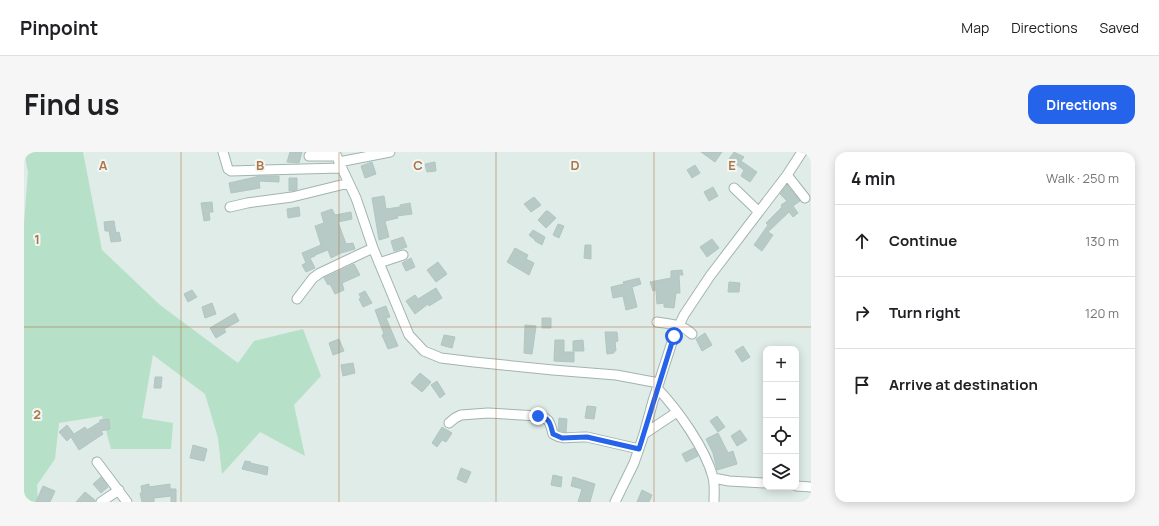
<!DOCTYPE html>
<meta charset="utf-8">
<style>
:root{--surface:#fff;--page:#f6f6f6;--text:#202124;--muted:#757577;--line:#e0e0e0;--accent:#2563eb}
body{margin:0;font-family:Manrope,sans-serif;background:var(--page);color:var(--text)}
.controls{position:absolute;right:12px;bottom:12px;display:grid;overflow:hidden;border-radius:8px;box-shadow:0 2px 10px #0003}
.controls button{width:36px;height:36px;display:grid;place-items:center;padding:0;border:0;border-bottom:1px solid var(--line);background:var(--surface);color:var(--text);font:20px sans-serif}
.stop{position:absolute;width:12px;height:12px;margin:-9px;border:3px solid #2563eb;border-radius:50%;background:#fff}
.stop.end{background:#2563eb;border-color:#fff;box-shadow:0 1px 4px #0008}
.list{margin:0;padding:0;list-style:none}
h2{display:flex;justify-content:space-between;align-items:center;height:52px;margin:0;padding:0 16px;font-size:17px}
h2 small{font-size:13px;font-weight:400;color:var(--muted)}
.list li{display:grid;grid-template-columns:26px 1fr auto;gap:12px;align-items:center;box-sizing:border-box;height:72px;padding:0 16px;border-top:1px solid var(--line)}
.list b{display:block;font-size:15px;white-space:nowrap}
.list em{font-size:13px;font-style:normal;color:var(--muted)}
.icon{flex:none;width:22px;height:22px;fill:none;stroke:currentColor;stroke-width:2;stroke-linecap:round;stroke-linejoin:round}
.map{position:relative;flex:none;width:787px;height:350px;overflow:hidden;border-radius:12px}
header{display:flex;align-items:center;gap:24px;box-sizing:border-box;height:56px;padding:0 20px;background:var(--surface);border-bottom:1px solid var(--line)}
header strong{font-size:19px}
nav{display:flex;gap:22px;margin-inline-start:auto;font-size:14px}
.intro{display:flex;align-items:center;justify-content:space-between;box-sizing:border-box;height:96px;padding:0 24px}
h1{margin:0;font-size:28px}
.button{padding:10px 18px;border-radius:12px;background:var(--accent);color:#fff;font-size:14px;font-weight:700}
main{display:flex;gap:24px;padding:0 24px}
aside{flex:1;background:var(--surface);border-radius:12px;box-shadow:0 2px 10px #0003}
.map>svg:first-child{display:block}
</style>
<header>
<strong>Pinpoint</strong>
<nav><a>Map</a><a>Directions</a><a>Saved</a></nav>
</header>
<div class="intro"><h1>Find us</h1><a class="button">Directions</a></div>
<main>
<div class="map">
<svg width="787" height="350" viewBox="0 0 787 350">
<rect width="100%" height="100%" fill="#dfece8"/>
<!-- green -->
<path fill="#b6e0c7" d="M0,0H59L78,98L136,153L214,211L230,189L279,177L297,224L270,253L281,304L236,280L198,322L194,286L181,242L129,203L118,266L149,271L147,297H87L78,264L35,271L31,307L13,333L14,350H0V71L4,20Z"/>
<!-- building -->
<path fill="#b7cac5" stroke="#b1c6c1" d="M266,0H278L275,11L263,10Z
M677,0H698L691,10Z
M710,0L720,5L717,9L733,20L726,30L717,24L720,18L705,7Z
M348,10L352,22L341,26L337,14Z
M411,10L412,19L403,20L401,12Z
M671,13L676,21L668,26L663,18Z
M236,24H255V30L235,29L236,36L207,41L205,31Z
M265,26H273V38L265,39Z
M763,33L776,49L769,54L774,61L769,65L765,60L744,80L749,83L738,99L730,93L744,73L742,71L758,55L757,53L763,49L756,42Z
M689,35L694,44L685,49L680,40Z
M360,44L362,57L376,55V53L386,51L388,62L373,64L374,66L361,69L365,85L355,88L348,46Z
M510,45L517,53L507,60L500,52Z
M188,50L189,60H185L186,68L180,69L177,51Z
M275,55L276,64L264,66L263,57Z
M308,57L311,63L327,60L328,67L314,70L322,92L329,91L331,97L317,101L307,106L304,98L291,103V104L286,106L291,116L282,120L278,113L282,111L278,101L297,93L291,74L300,71L297,61Z
M522,59H524L532,66L522,76L514,68Z
M90,69L92,81L95,80L97,89L87,90L85,79H81L80,70Z
M534,72L540,74L535,86L529,83Z
M509,78L521,85L518,93L511,89V88L505,83Z
M379,85L383,95L370,99L367,89Z
M688,87L695,96L683,105L676,95Z
M561,93H567V107L560,106Z
M491,96L504,103L502,107L510,111L505,123L483,110Z
M387,106L391,115L382,119L378,111Z
M414,110L423,122L412,130L403,118Z
M330,112L336,123L318,131L320,138L311,142L306,132L304,133L300,126Z
M658,118L659,123H655L656,141H652L650,156L640,155V151L633,152L632,138L629,139L626,130L647,126V119Z
M615,126L617,132L608,135L613,155L602,158L599,144L589,146L587,135L600,132L599,130Z
M705,130L716,131L715,140H704Z
M412,136L418,146L405,154L404,152L391,162L382,149L391,143L394,147Z
M168,138L173,145L164,150L160,142Z
M341,139L348,151L339,155L335,147L337,146L335,142Z
M188,151L192,162L181,166L178,155Z
M362,154L366,165L362,166L374,194L364,197L358,183L360,182L351,158Z
M211,161L215,169L200,177L202,180L192,186L186,176Z
M518,166H527V176H518Z
M501,173L512,174L508,202L500,201Z
M581,180H593L594,189L591,190L592,199H590V201L583,202Z
M681,181L688,193L678,199L672,187Z
M420,183L431,185L428,196L417,193Z
M315,187L320,199L309,203L305,191Z
M531,188H540V200H550V210L530,209Z
M559,188L560,199H549V189Z
M719,194L726,205L718,210L711,199Z
M329,211L331,221L319,224L317,213Z
M396,221L407,230L398,240L387,231Z
M131,225H138L137,236H130Z
M413,229L421,242L416,246L407,233Z
M563,254L572,255L570,267L561,266Z
M693,264L701,275L694,280L686,269Z
M535,266L543,267L542,280L534,278Z
M85,267L86,277L77,279L79,282L55,298L47,285L43,289L35,280L43,273L50,282L61,275L63,278L76,270V268Z
M418,275L428,281L422,290L418,288L413,295L408,291Z
M716,278L723,288L713,294L707,284Z
M694,281L704,301L709,299L713,312L693,318L689,301L682,287Z
M169,293L183,297L180,309L166,306Z
M670,296L674,304L662,310L658,302Z
M221,309L227,310L226,311L244,315L243,323L218,317Z
M437,316L447,320L442,331L433,327Z
M529,323L538,325L537,335L527,333Z
M77,325L84,335L77,341L69,332Z
M549,325L571,332L566,350H554L558,337L547,334Z
M125,332V335L146,332V337H152V350H147V344L130,346V350H118L116,341H118L117,334Z
M19,334L31,339L26,350H12Z
M618,338L628,343L625,350H613Z
M61,340L71,348V350H52Z"/>
<g fill="none" stroke-linecap="round" stroke-linejoin="round">
<!-- minor casing -->
<g stroke="#a2b4b0" stroke-width="11">
<path id="minor" d="M199,0L204,17L207,19L317,16
M311,0L315,10L332,46L349,96L385,183L400,199L417,206L450,210L529,218L592,223L635,231
M285,4H312
M315,10L366,0
M763,23L781,46
M710,36L734,59
M206,55L223,51L268,45L325,31
M355,111L379,103
M273,147L289,126L296,121L349,96
M633,170C645,172 658,172 668,182
M633,236C654,258 681,296 689,325C691,333 690,342 690,350
M425,271L431,266L437,263L464,261L514,264C526,266 526,271 529,282C540,289 550,284 563,285L615,297
M620,282L653,260
M73,310L103,350
M689,326L705,329L742,331
M772,334L787,335
M77,350L95,338
M591,350L610,311L620,282L629,249L650,184L660,163L686,124L763,23L778,0"/>
</g>
<!-- minor -->
<use href="#minor" stroke="#fff" stroke-width="9"/>
</g>
<g fill="none" stroke-linecap="round" stroke-linejoin="round">
<!-- route -->
<path stroke="#2563eb" stroke-width="5" d="M514,264C526,266 526,271 529,282L538,286L563,285L615,297L650,184"/>
</g>
<!-- grid -->
<path fill="none" stroke="#b17545" stroke-width="1" stroke-opacity="0.55" d="M157,0V350M315,0V350M472,0V350M630,0V350M0,175H787"/>
<g font-size="13" text-anchor="middle" font-weight="bold" fill="#b17545" stroke="#f0f8f6" stroke-width="4" stroke-linejoin="round" paint-order="stroke">
<text x="79" y="18">A</text>
<text x="236" y="18">B</text>
<text x="394" y="18">C</text>
<text x="551" y="18">D</text>
<text x="708" y="18">E</text>
<text x="13" y="92">1</text>
<text x="13" y="267">2</text>
</g>
</svg>
<div class="controls">
<button>+</button>
<button>−</button>
<button><svg class="icon" aria-label="locate" viewBox="0 0 24 24"><circle cx="12" cy="12" r="6"/><path d="M12 2v4M12 18v4M2 12h4M18 12h4"/></svg></button>
<button><svg class="icon" aria-label="layers" viewBox="0 0 24 24"><path d="M12 4l9 5-9 5-9-5zM3 14l9 5 9-5"/></svg></button>
</div>
<div class="stop" style="left:650px;top:184px"></div>
<div class="stop end" style="left:514px;top:264px"></div>
</div>
<aside>
<h2>4 min<small>Walk · 250 m</small></h2>
<ul class="list">
<li><svg class="icon" aria-label="ahead" viewBox="0 0 24 24"><path d="M12 20V5M6 11l6-6 6 6"/></svg><div><b>Continue</b></div><em>130 m</em></li>
<li><svg class="icon" aria-label="right" viewBox="0 0 24 24"><path d="M7 20v-9h11M14 6l5 5-5 5"/></svg><div><b>Turn right</b></div><em>120 m</em></li>
<li><svg class="icon" aria-label="arrive" viewBox="0 0 24 24"><path d="M6 21V4h12l-3 4 3 4H6"/></svg><div><b>Arrive at destination</b></div></li>
</ul>
</aside>
</main>
